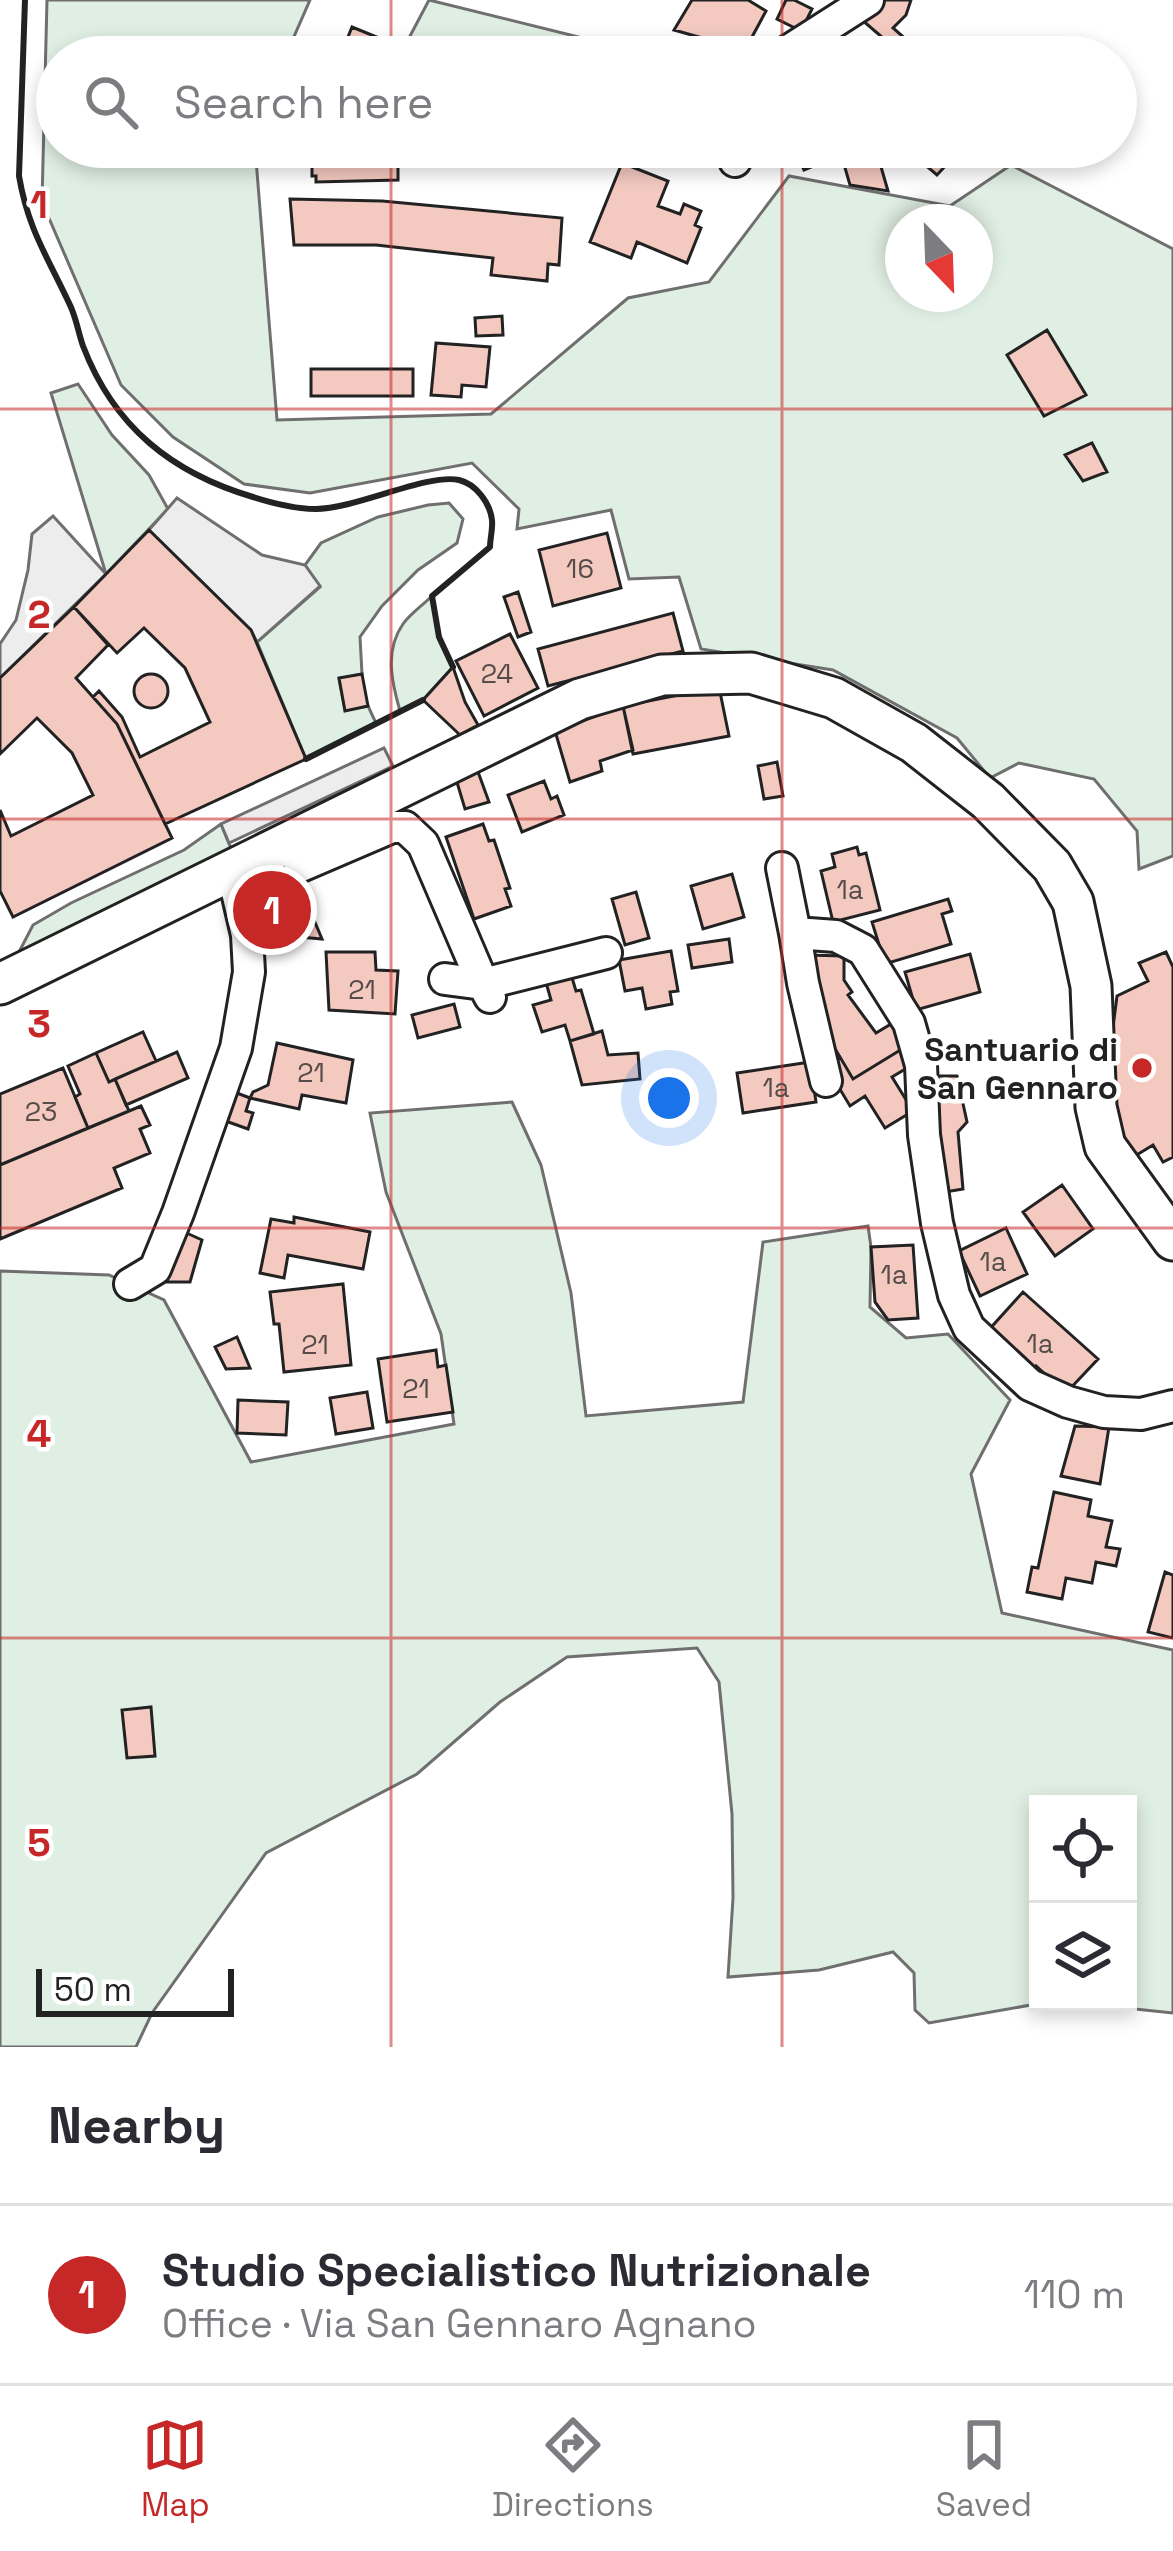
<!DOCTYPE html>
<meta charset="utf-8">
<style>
:root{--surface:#fff;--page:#f2f2f3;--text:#2b2b33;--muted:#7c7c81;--line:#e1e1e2;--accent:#c62828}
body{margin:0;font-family:"Space Grotesk",sans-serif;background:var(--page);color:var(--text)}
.controls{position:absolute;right:36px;bottom:36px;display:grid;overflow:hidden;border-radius:0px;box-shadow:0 6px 18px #0003}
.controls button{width:108px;height:108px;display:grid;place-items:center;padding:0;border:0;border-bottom:3px solid var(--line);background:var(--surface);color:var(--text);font:60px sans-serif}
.compass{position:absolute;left:885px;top:204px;width:108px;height:108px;border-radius:50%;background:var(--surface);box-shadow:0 6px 18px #0003;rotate:157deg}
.scale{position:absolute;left:36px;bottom:30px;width:198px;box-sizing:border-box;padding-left:12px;border:6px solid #222;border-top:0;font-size:33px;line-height:42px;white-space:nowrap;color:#222;-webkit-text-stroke:9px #fff;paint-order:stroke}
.you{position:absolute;left:669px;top:1098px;width:42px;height:42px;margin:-30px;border:9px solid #fff;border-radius:50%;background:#1a73e8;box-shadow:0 0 0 18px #1a73e833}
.badge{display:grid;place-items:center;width:78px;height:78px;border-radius:50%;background:var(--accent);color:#fff;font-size:39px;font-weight:700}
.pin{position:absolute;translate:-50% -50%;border:6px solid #fff;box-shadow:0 3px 12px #0006}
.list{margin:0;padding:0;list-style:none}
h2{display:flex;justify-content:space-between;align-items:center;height:156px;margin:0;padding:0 48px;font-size:51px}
h2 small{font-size:39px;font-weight:400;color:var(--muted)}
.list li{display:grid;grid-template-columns:78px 1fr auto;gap:36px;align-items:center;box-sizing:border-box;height:180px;padding:0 48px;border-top:3px solid var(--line)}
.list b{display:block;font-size:45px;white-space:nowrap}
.list p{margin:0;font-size:39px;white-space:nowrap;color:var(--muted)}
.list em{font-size:39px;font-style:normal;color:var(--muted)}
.icon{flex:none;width:66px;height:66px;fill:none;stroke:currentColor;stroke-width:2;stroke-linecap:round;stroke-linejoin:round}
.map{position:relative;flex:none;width:1173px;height:2047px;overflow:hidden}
.search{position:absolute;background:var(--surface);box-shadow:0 6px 18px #0003;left:36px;right:36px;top:36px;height:132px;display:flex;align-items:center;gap:30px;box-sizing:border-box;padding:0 42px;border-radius:66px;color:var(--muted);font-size:45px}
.sheet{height:336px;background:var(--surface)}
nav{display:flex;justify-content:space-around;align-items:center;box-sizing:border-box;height:168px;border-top:3px solid var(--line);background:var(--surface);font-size:33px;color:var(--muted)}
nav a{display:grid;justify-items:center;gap:6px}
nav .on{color:var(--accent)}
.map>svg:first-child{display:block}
</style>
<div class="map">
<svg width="1173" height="2047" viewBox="0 0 1173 2047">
<rect width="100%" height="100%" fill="#fff"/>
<!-- green -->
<path fill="#e0efe3" stroke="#6f6f6f" stroke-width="3" fill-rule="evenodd" d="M47,0H310L285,57H57V147H255L277,420L491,414L628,298L709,282L789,176L950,206L1011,165L1173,249V856L1139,869L1137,831L1094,779L1019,763L990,778L957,738L833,670L701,649L679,577L629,579L611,510L517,529L519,509L472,463L310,493L244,484L173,437L121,385L42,202ZM903,222H975V294H903Z
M429,0L655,56V57H399Z
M78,384L112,435L149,475L168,509L106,574L51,393Z
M449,503L463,519L457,543L418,570L382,606L360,637L362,674L339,679L345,710L368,706L376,723L306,759L257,642L320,587L305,565L321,543L378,517L428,505Z
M432,596L439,637L453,667L423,700L400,711C392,683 384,651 403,624C410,614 423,605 432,596Z
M221,824L232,851L19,952L33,925L71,903L184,850Z
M512,1102L541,1165L571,1293L586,1416L743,1402L763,1242L868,1226L871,1247L870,1307L906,1338L948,1334L1010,1400L971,1474L1002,1613L1173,1650V2013L1068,2002H1128V1804H1038V2002H1048L929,2023L915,2010L914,1973L893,1952L819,1970L728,1977L733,1898L732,1814L719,1682L697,1648L567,1657L500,1702L417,1774L266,1853L152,2013L136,2047H0V1271L109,1275L164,1300L251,1462L454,1424L441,1334L386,1192L370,1113Z"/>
<!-- parking -->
<path fill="#ededed" stroke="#6f6f6f" stroke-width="3" d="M177,498L262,555L305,565L320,586L257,642L251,630L149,530Z
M53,516L106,574L0,678V644L16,620L28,570L32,534Z
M384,748L393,766L229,843L221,824Z"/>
<!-- building -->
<path fill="#f3c9c0" stroke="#222" stroke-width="3" d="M692,0H748L766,11L745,50L674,30Z
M786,0H794L812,9L801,31L777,19Z
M885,0H911L906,15L893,28L926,57H905L862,20Z
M352,27L394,44L389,57H340Z
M346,147H398V180L316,182V176H312V150Z
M794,147H845L847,152L804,170Z
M863,147H881L883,151L877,153L888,191L850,185L843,161L865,155Z
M904,147H950L942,156L949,162L937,175Z
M622,163L668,181L658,206L680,214L684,204L701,211L695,225L701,228L687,263L637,242L631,258L590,242Z
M290,199L382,201L562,218L559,265L548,264L547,281L491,275L493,258L376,245H294Z
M502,316L503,335L476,336L475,318Z
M1047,330L1086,395L1044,416L1007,355Z
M436,343L490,347L486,387L462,385L461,397L431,395Z
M311,369H413V396H311Z
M1092,443L1107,472L1083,481L1065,455Z
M149,530L251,630L306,759L165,824L117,724L93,697L99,691L122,717L140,757L210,722L185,668L144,628L117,653L74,607Z
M607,533L621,588L553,606L539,550Z
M518,592L531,632L518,637L504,597Z
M74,607L108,645L76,678L117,724L172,838L13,917L0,891V810L11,836L93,795L72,753L37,718L0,754V678Z
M673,613L683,651L548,686L538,649Z
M510,634L538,688L484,716L456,661Z
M453,667L465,702L478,725L460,735L423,700Z
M134 691a17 17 0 1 1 34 0a17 17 0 1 1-34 0Z
M362,674L368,706L345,711L339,678Z
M719,687L729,736L633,754L623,706Z
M623,706L633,750L600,761L602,771L570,782L555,731Z
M777,762L783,796L764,799L758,766Z
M477,769L489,802L465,809L456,779Z
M544,781L551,799L557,796L564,815L522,832L508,795Z
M483,824L489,841L494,840L510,888L505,889L511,906L474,919L446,837Z
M857,847L859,855L866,853L880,910L833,922L821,871L835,867L832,854Z
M732,874L744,917L703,929L691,886Z
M298,882L322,939L256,933L248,901Z
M636,892L649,938L625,945L612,899Z
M948,899L952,911L942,914L951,944L885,964L872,922Z
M729,939L732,962L692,968L688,945Z
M671,951L678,991L670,992L672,1004L646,1009L642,988L625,991L619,960Z
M326,952H375L376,970L398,971L395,1014L329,1010Z
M1166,952L1173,967V1157L1163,1162L1153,1145L1130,1159L1113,1117L1110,1051L1117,996L1148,981L1139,963Z
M970,954L980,992L916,1010L905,972Z
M805,955L844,956V980L852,992L848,995L876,1033L896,1021L907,1046L853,1079L828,1037Z
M570,971L576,991L581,990L594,1034L570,1041L565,1025L542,1032L533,1005L551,1000L545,979Z
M454,1004L460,1027L418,1038L412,1015Z
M602,1031L608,1055L638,1053L640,1079L582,1085L570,1041Z
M143,1032L156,1061L109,1082L96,1053Z
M277,1043L353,1060L346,1103L302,1095L299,1109L250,1098L253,1092L268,1085Z
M902,1049L912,1065L892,1077L913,1111L885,1128L865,1096L850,1106L826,1066L840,1057L853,1079Z
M177,1052L188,1078L126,1105L115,1079Z
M96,1053L109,1082L115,1079L129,1111L88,1128L75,1097L80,1094L68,1066Z
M810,1062L816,1102L743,1113L737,1073Z
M63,1068L88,1128L0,1165V1094Z
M930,1076H957L967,1122L958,1132L963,1189L939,1193Z
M229,1090L250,1098L246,1111L253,1113L248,1129L220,1119Z
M141,1106L150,1125L140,1129L150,1153L114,1168L122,1188L0,1239V1165Z
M1062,1185L1093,1229L1055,1256L1023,1212Z
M294,1217L370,1232L363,1269L288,1255L284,1278L260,1273L271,1219L294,1223Z
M1006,1228L1027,1274L980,1296L959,1251Z
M180,1230L202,1240L190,1282H167Z
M913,1245L918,1318L888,1320L875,1302L871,1247Z
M343,1284L351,1365L284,1372L279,1324H274L270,1292Z
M1023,1292L1098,1359L1066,1393L1036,1366L1030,1373L986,1333Z
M237,1337L250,1368L226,1369L215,1347Z
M436,1350L438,1367L446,1365L453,1412L387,1422L378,1359Z
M367,1392L373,1428L336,1434L330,1398Z
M238,1400L288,1402L286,1435L237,1433Z
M1075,1426L1109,1427L1100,1484L1061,1476Z
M1054,1492L1091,1500L1088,1516L1112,1521L1106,1547L1120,1549L1116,1566L1096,1562L1092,1583L1066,1578L1062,1599L1027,1592L1032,1567L1038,1568Z
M1165,1572L1173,1575V1638L1148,1632Z
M151,1707L155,1756L127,1758L122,1710Z"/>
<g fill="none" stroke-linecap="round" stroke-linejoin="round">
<!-- minor casing -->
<g stroke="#222" stroke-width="36">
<path id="minor" d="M779,57L868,0
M735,161L739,147
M290,841L301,866L392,827H405L423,844L483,984L606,953
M782,868L795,933
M445,979L483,984L490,997
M826,1081L803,983L795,933L836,936L863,950L909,1023L921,1065L924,1135L937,1223L954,1295L969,1328L1030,1385L1068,1402L1104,1412L1141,1414L1173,1406
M130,1284L155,1269L178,1213L236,1048L249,972L247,935L232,870"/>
</g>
<!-- major casing -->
<g stroke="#222" stroke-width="45">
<path id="major" d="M0,984L580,699L662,675L751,673L834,698L914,743L988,801L1052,866L1073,902L1091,986L1096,1107L1105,1146L1173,1240"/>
</g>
<!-- minor -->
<use href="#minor" stroke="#fff" stroke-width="30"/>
<!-- major -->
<use href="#major" stroke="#fff" stroke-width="39"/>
<!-- wall -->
<path stroke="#222" stroke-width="6" d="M25,0L19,176C28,229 47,256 69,303C76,316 78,332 83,346C114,427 172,473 253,497C272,503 297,509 316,509C355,509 428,473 459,480C476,484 490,503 492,520C493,528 490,539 490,547L432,596L439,637L453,667
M306,759L423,700"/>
</g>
<!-- grid -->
<path fill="none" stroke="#c62828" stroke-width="3" stroke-opacity="0.55" d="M391,0V57M782,0V57M391,147V2047M782,147V2047M0,409H1173M0,819H1173M0,1228H1173M0,1638H1173"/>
<!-- markers -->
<circle fill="#c62828" stroke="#fff" stroke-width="4.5" cx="1142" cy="1068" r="12"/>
<g text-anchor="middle" stroke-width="9" stroke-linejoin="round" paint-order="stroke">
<!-- number labels -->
<g font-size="27" fill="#564c4a">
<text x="580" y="578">16</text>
<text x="497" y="683">24</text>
<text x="850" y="899">1a</text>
<text x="362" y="999">21</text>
<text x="311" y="1082">21</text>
<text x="776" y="1097">1a</text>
<text x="41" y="1121">23</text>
<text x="993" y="1271">1a</text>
<text x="894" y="1284">1a</text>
<text x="1040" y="1353">1a</text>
<text x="315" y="1354">21</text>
<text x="416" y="1398">21</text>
</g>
<!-- poi labels -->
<g font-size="33" font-weight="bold" fill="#222" stroke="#fff" text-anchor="end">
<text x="1118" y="1061">Santuario di<tspan x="1118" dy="38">San Gennaro</tspan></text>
</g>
</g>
<g font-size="39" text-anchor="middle" font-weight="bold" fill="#c62828" stroke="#fff" stroke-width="9" stroke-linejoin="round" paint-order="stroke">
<text x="39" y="218">1</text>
<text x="39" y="628">2</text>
<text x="39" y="1037">3</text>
<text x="39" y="1447">4</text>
<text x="39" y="1856">5</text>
</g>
</svg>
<div class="controls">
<button><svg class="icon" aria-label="locate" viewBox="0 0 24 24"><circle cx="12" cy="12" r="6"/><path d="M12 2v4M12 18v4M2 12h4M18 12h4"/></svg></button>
<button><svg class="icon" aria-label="layers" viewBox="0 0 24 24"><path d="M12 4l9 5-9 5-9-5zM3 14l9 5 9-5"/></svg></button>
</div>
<svg class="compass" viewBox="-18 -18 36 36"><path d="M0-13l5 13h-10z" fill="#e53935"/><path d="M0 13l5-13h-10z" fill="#7c7c81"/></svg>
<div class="scale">50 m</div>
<div class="you"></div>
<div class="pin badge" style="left:272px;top:910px">1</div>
<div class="search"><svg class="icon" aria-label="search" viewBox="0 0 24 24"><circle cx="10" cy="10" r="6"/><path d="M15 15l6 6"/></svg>Search here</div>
</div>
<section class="sheet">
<h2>Nearby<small></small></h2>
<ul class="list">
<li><span class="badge">1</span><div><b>Studio Specialistico Nutrizionale</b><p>Office · Via San Gennaro Agnano</p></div><em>110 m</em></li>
</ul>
</section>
<nav>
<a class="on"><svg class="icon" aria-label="map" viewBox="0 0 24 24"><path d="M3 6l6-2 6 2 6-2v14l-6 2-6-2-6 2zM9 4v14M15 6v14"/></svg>Map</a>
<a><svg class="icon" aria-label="directions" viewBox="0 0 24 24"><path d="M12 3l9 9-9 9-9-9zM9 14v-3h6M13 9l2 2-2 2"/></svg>Directions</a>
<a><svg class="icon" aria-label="saved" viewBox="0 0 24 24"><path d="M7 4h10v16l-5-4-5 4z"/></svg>Saved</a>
</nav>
